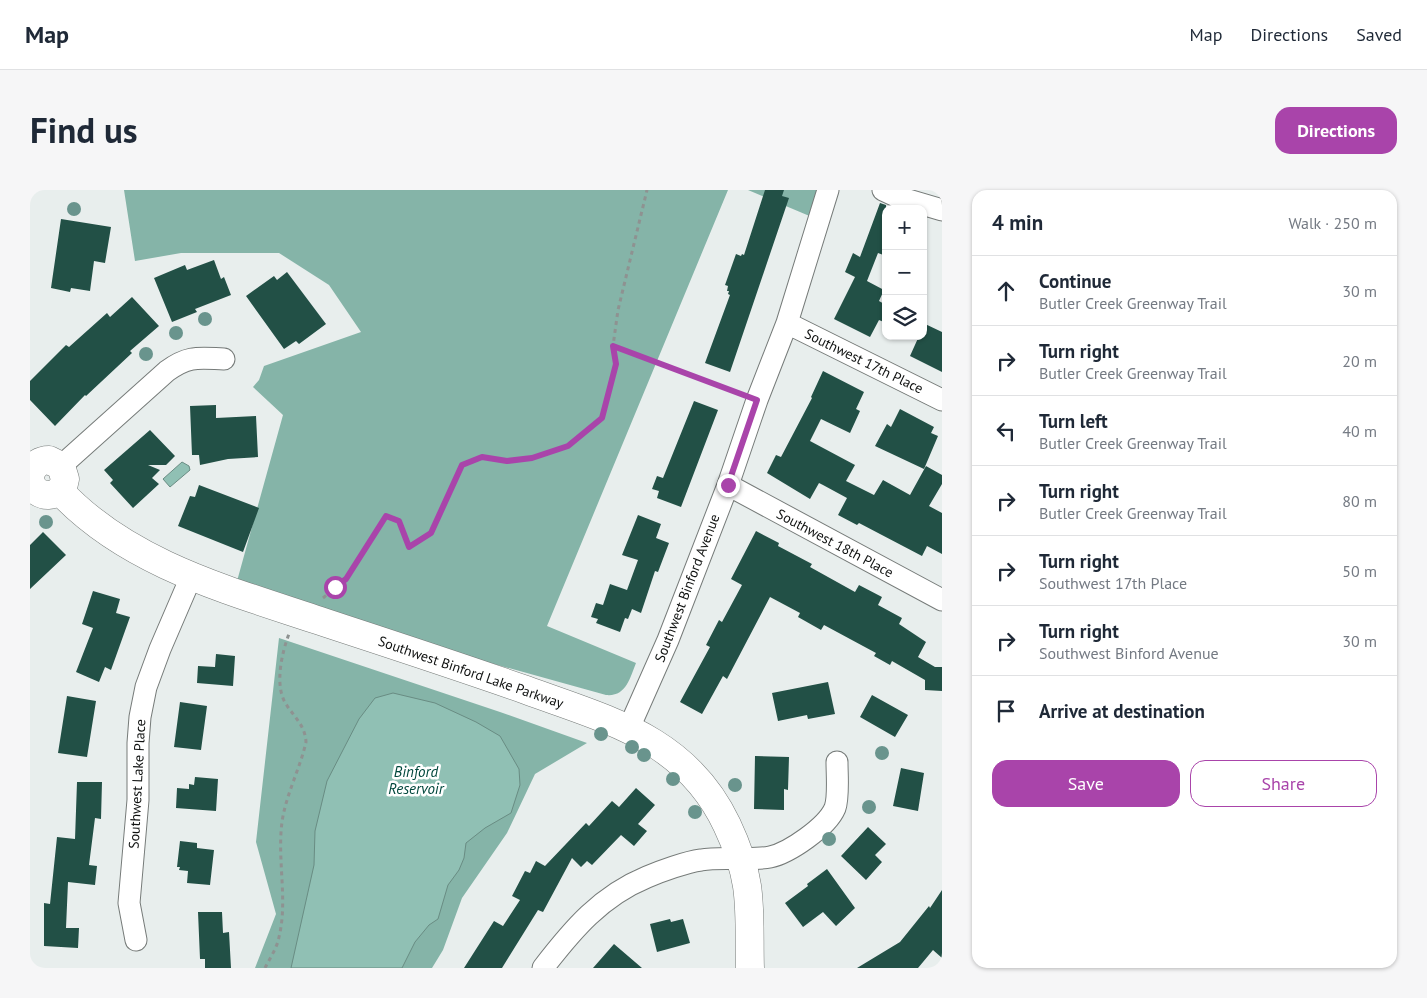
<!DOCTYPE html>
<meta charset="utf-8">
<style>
:root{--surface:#fff;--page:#f6f6f7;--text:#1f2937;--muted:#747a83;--line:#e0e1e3;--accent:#a944aa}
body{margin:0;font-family:"PT Sans",sans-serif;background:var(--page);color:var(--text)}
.controls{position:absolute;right:15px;top:15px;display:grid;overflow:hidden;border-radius:10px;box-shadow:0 1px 4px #0004}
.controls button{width:45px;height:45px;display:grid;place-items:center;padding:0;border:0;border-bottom:1px solid var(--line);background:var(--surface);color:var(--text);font:25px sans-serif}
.stop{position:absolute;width:15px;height:15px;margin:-11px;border:4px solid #a944aa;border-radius:50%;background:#fff}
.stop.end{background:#a944aa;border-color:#fff;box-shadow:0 1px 5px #0008}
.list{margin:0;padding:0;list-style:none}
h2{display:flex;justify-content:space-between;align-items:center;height:65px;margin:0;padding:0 20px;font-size:21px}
h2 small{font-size:16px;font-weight:400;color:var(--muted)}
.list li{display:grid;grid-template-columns:32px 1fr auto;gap:15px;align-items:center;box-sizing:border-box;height:70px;padding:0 20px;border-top:1px solid var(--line)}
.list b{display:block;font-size:19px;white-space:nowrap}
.list p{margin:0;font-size:16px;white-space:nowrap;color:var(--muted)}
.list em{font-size:16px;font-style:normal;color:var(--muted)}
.actions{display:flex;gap:10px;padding:15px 20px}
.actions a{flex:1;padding:11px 0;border:1px solid var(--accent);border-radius:15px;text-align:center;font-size:18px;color:var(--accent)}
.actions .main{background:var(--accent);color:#fff}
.icon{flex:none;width:28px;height:28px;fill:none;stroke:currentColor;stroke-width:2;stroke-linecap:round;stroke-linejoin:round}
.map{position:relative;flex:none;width:912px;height:778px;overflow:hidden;border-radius:15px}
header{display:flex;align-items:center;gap:30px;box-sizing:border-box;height:70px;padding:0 25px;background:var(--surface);border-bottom:1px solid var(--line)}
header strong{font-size:24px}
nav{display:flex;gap:28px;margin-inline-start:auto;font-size:18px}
.intro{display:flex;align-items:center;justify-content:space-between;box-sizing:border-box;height:120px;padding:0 30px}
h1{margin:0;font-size:35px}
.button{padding:12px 22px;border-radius:15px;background:var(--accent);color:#fff;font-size:18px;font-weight:700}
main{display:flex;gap:30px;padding:0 30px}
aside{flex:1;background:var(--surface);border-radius:15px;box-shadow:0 1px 4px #0004}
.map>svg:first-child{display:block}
</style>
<header>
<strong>Map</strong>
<nav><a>Map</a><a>Directions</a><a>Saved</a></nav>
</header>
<div class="intro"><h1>Find us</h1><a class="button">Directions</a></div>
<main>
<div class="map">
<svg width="912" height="778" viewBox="0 0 912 778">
<rect width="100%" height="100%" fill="#e8eeed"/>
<!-- forest -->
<path fill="#85b4a8" d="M94,0H698L517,436L606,473C600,488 596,507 576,505L204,402L253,225L223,197L229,190L234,176L331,142L299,95L249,63H151L105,71Z
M718,0H793L789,30Z
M249,448L470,522L557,553L505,584L477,643L432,708L413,760L402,778H225L246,724L226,652Z"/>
<!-- water -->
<path fill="#90c0b4" stroke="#698c83" d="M152,272L159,276L160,280L140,297L133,289Z
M363,503L405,513L446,532L470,546L489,579L490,595L481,623L455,638L436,653L434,668L429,680L418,695L408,729L399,735L385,752L372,778H261L284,675L285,641L297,591L329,529L345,508Z"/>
<!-- building -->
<path fill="#225046" d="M735,0H754L752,6L759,8L700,182L675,173L700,105L698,104L699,101H697L698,96L695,95L706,64L711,66L712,64L714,65Z
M850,13L856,15V66L848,63L837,91L854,100L849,111L856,115V133L849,130L840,147L804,129L825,87L815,82L823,63L830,67Z
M31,29L81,37L75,73L64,71L60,101L41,98L40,102L21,98Z
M184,70L191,89L194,87L201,105L165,119L167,122L142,132L124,88L155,75L157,80Z
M257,82L296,134L269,154L266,151L254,159L216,106L244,86L247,90Z
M102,107L129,136L100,161L102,163L56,206L55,205L25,236L0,210V191L36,155L39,157L77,123L80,127Z
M893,133L912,142V182L880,166L889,146H893Z
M793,181L834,202L826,219L830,221L820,243L791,229L780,251L825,275L816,291L844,305L853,290L880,305L896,276L912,285V294L899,316L912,323V364L897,356L892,366L829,333L827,335L808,325L817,308L793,295L789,293L780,309L737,283L746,265L751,267L782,208L781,207Z
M664,211L688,220L651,317L627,308L629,301L622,299L627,286L633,288Z
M186,215V228L226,226L228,267L198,269L170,275L169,265H162L160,216Z
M870,219L904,237L901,243L908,246L894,279L845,256L857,234L861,237Z
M120,240L145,266L136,275H118L130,280L122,288L129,294L103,318L80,293L83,290L74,280Z
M169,295L229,318L213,362L148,336L160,306L165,307Z
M608,325L631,334L626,348L639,353L628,382L625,381L611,423L602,419L598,429L595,428L590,442L566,433L568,429L561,427L566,413L573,415L580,394L597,400L608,370L592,365Z
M726,341L749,353L748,356L782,374L780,377L825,402L829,395L852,407L848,415L872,428L869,434L896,452L888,467L905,477H912V501L895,500V490L862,471L860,475L844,466L846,463L794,435L791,440L768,427L770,423L740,407L697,489L693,486L672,524L650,512L680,457L676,455L689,430L692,432L712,395L701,389Z
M13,342L36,365L0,399V355Z
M63,401L90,409L86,423L100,427L81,480L75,477L69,492L46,482L63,438L52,434Z
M186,464L205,466L203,496L167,493L168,476L185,477Z
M798,492L805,524L778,529L777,525L748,531L742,503Z
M842,505L878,525L865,547L830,527Z
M37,506L66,511L57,567L28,563Z
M150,512L177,516L171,560L144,557Z
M725,566L759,567L758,600L754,599V620L724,619Z
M871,578L894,583L888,621L863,616Z
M165,587L188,589L186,621L146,618L147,598L159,599V594L164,595Z
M47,592H72L71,629L65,628L59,675L67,676L65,695L38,692L36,738H49L48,758L14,756V713L20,714L27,647L45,649Z
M606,598L625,615L608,634L617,641L604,656L591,645L562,675L557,671L551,677L542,668L513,722L508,720L472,778H434L464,731L473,736L490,710L482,706L495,681L500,683L506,671L515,676L556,633L559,636L582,611L589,617Z
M838,637L856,654L845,665L852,672L836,690L811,666Z
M150,651L167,653V658L184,660L180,695L157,693L158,681L149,680L150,677H147Z
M797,679L825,718L806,736L793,722L773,737L755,713L778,696L777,694Z
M912,700V768L903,760L888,778H827L870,752L899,716L900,718Z
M168,722H192L193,743L199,742L201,778H175V769H170Z
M640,729L641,732L653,729L660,753L627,762L620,734Z
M584,754L612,778H563Z"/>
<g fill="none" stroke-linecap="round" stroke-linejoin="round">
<!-- street casing -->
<g stroke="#767b79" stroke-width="23">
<path id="street" d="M853,0L868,7L912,20
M757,133L912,210
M31,276L137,181C159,165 169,168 194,169
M698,295L912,410
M599,538L638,450L698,295L727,210L757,133L798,0
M106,750L99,713L108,610V553L110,527L116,497L130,459L161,387
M513,778C543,739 571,706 617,687C631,681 656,672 671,670C692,666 720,671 740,667C759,663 797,637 805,618C809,607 807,585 807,572"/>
</g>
<!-- secondary casing -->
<g stroke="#767b79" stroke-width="29">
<path id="secondary" d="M0,286C2,276 9,270 19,270L31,276L35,289C32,310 6,310 0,291
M30,301C96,372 194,399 284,429C354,452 425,475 496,500C578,530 656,548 697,635C706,654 714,676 717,696C721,723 719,751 720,778"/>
</g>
<!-- path -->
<path stroke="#8e9291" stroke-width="3" stroke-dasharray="4 4" stroke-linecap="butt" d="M583,156L710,203
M293,408L316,389L356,326L369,331L379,357L401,343L432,275L452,267L477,271L502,268L538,256L572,227L586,173L583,156L588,120L617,0
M235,778C240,768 247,758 249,747C258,711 247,670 252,632C256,604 270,579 276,552C275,535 264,527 256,514C244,496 252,462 259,444"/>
<!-- street -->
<use href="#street" stroke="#fff" stroke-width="21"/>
<!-- secondary -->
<use href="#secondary" stroke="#fff" stroke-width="28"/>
</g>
<!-- trees -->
<g fill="#69948d">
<circle cx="44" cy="19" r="7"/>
<circle cx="175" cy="129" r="7"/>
<circle cx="146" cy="143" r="7"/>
<circle cx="116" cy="164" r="7"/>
<circle cx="16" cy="332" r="7"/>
<circle cx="571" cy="544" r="7"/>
<circle cx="602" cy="557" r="7"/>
<circle cx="852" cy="563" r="7"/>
<circle cx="614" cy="565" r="7"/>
<circle cx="643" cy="589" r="7"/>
<circle cx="705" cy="595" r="7"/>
<circle cx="839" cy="617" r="7"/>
<circle cx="665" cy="622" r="7"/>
<circle cx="799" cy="649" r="7"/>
</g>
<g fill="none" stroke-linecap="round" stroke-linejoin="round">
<!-- route -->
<path stroke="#a944aa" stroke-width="6" d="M305,397L316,389L356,326L369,331L379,357L401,343L432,275L452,267L477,271L502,268L538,256L572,228L586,174L583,156L727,210L698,295"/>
</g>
<g text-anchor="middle" stroke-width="5" stroke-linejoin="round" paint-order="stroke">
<!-- street labels -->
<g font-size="14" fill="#0f1110" stroke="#fff">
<text transform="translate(834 171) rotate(26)" y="5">Southwest 17th Place</text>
<text transform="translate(805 353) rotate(28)" y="5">Southwest 18th Place</text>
<text transform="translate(657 398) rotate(-69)" y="5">Southwest Binford Avenue</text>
<text transform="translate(441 482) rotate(19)" y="5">Southwest Binford Lake Parkway</text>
<text transform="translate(107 594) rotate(-87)" y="5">Southwest Lake Place</text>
</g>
<!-- water labels -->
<g font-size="15" font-style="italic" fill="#00473c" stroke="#fff">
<text x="386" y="587">Binford<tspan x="386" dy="17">Reservoir</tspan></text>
</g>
</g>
</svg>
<div class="controls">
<button>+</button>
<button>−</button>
<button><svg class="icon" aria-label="layers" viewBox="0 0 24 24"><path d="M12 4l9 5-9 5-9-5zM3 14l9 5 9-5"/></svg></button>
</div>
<div class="stop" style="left:305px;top:397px"></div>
<div class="stop end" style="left:698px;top:295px"></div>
</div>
<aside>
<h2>4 min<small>Walk · 250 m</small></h2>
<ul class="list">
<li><svg class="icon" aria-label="ahead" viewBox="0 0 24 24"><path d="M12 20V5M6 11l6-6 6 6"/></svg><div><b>Continue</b><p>Butler Creek Greenway Trail</p></div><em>30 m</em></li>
<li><svg class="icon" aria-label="right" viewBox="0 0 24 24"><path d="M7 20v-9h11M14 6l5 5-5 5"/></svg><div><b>Turn right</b><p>Butler Creek Greenway Trail</p></div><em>20 m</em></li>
<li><svg class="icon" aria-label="left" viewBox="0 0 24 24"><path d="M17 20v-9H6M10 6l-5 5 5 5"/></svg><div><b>Turn left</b><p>Butler Creek Greenway Trail</p></div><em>40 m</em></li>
<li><svg class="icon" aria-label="right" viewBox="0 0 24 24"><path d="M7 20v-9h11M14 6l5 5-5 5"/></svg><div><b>Turn right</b><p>Butler Creek Greenway Trail</p></div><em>80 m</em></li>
<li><svg class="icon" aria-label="right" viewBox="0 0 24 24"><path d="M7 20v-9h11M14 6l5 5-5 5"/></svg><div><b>Turn right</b><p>Southwest 17th Place</p></div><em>50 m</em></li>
<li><svg class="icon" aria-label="right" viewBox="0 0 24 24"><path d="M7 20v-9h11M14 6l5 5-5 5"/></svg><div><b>Turn right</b><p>Southwest Binford Avenue</p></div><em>30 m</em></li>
<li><svg class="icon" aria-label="arrive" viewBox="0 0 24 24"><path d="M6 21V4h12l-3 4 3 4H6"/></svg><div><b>Arrive at destination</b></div></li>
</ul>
<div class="actions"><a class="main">Save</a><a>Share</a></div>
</aside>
</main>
